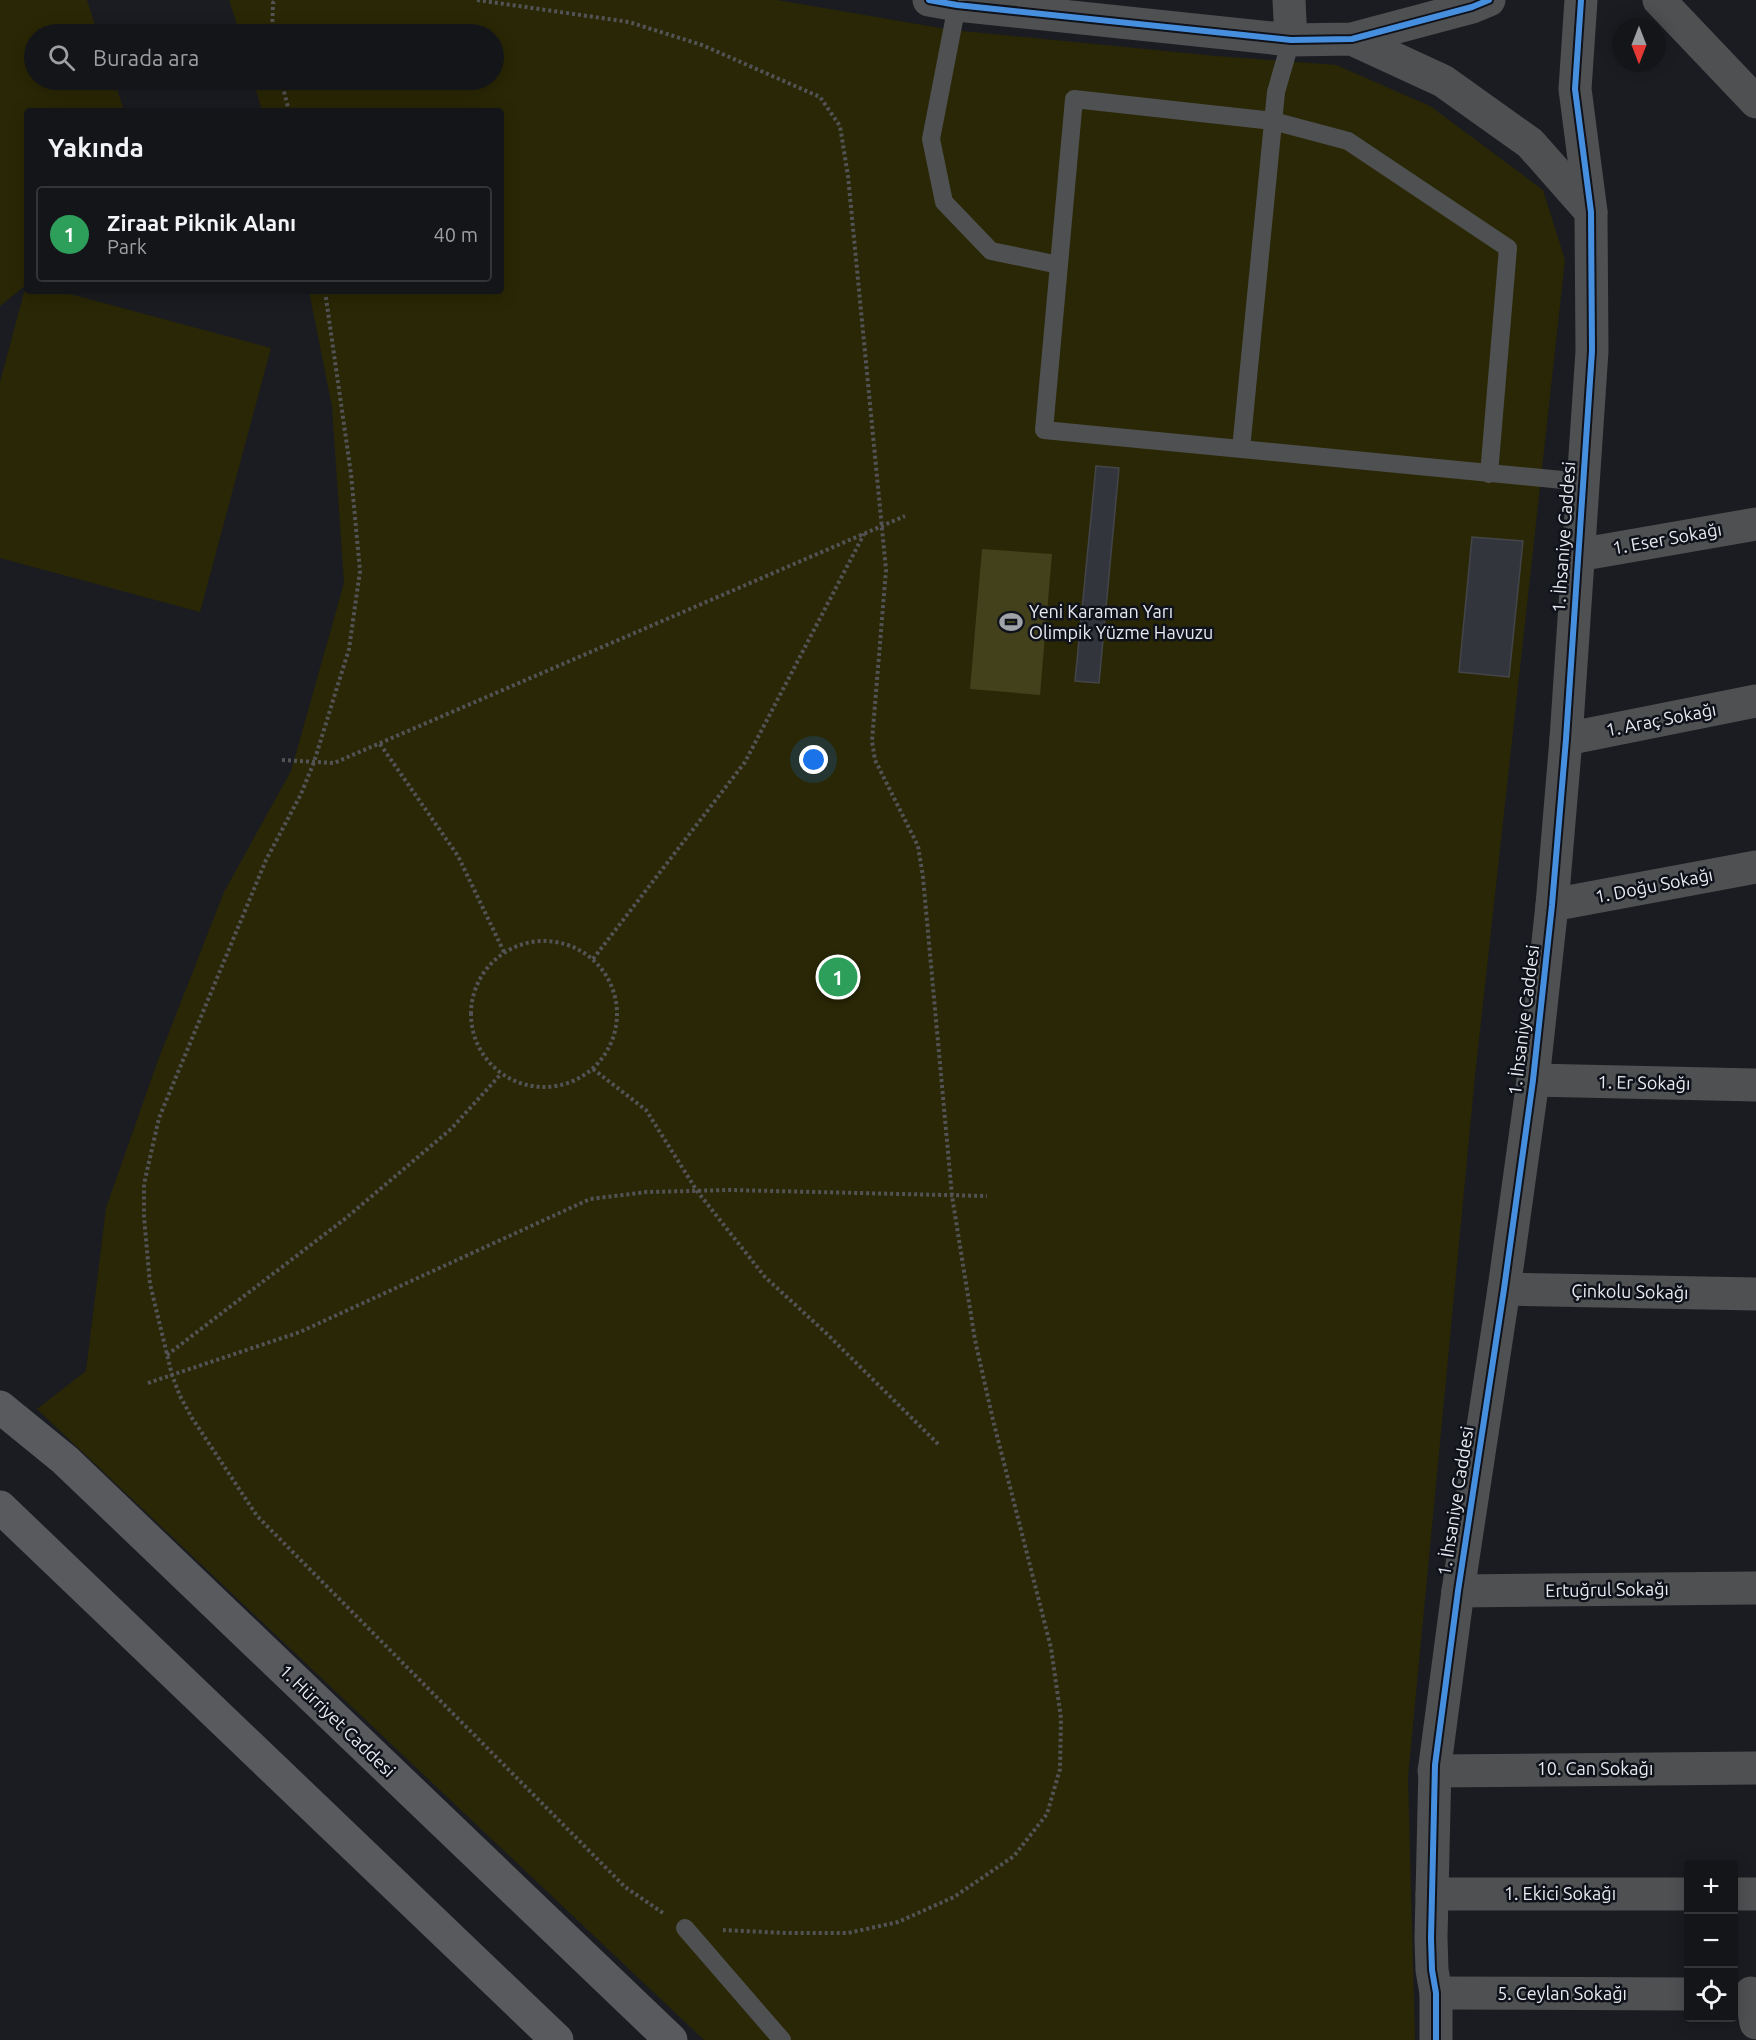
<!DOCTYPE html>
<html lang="tr">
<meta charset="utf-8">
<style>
:root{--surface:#141519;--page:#1d1e22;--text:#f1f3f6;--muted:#9d9fa2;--line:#333438;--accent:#a0a3a8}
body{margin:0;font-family:Ubuntu,sans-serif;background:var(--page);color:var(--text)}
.controls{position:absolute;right:18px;bottom:18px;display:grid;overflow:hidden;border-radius:6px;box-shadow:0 3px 15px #0003}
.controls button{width:54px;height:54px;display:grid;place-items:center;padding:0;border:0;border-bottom:2px solid var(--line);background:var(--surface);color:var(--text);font:30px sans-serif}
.compass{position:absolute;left:1612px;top:18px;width:54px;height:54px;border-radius:50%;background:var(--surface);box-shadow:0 3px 15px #0003;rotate:180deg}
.you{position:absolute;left:814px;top:760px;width:21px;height:21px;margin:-15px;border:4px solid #fff;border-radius:50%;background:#1a73e8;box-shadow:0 0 0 9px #1a73e833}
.badge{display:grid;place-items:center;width:39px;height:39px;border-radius:50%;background:var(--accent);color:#fff;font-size:20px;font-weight:700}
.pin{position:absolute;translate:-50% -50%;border:3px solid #fff;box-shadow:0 2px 6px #0006}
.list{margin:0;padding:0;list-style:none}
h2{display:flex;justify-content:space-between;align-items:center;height:78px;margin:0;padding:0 24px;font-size:26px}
h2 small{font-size:20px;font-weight:400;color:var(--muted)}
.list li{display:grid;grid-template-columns:39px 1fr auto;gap:18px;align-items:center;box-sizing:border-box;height:96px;margin:0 12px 12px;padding:0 12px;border:2px solid var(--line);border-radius:6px}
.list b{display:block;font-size:22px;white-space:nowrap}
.list p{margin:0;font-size:20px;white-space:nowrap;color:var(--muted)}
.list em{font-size:20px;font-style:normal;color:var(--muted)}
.icon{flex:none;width:33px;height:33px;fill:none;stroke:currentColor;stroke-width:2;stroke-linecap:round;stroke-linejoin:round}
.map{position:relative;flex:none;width:1756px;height:2040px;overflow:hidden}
.search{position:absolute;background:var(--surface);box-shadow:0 3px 15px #0003;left:24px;top:24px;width:480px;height:66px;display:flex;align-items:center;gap:15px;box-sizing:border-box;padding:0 21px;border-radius:33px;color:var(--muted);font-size:22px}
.panel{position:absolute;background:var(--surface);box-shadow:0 3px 15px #0003;left:24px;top:108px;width:480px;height:186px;border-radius:6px}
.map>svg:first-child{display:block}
</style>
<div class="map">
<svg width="1756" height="2040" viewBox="0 0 1756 2040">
<rect width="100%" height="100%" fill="#1b1c21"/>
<!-- green -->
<path fill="#292705" d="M0,0H87L98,34H34V80H114L124,111H27V291H59L271,348L200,612L0,558V382L26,285L0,306Z
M229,0H777L952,30L1216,56L1336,65L1430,106L1543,190L1565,260L1475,1076L1408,1777L1415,2040H704L37,1409L86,1371L106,1208L157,1063L224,892L291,771L344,583L332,407L309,291H501V111H262L253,80H494V34H240Z"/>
<!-- water -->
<path fill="#42411c" d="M982,549L1052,554L1040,695L970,689Z"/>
<!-- building -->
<path fill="#33353d" stroke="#434549" stroke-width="1.5" d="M1096,466L1119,468L1099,683L1075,681Z
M1472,537L1523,541L1509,677L1459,672Z"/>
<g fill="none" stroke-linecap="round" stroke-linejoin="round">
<!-- path -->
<path stroke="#535356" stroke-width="4" stroke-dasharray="3 3" stroke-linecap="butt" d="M477,0L629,22L702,45L820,97L840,126L848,176L886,570L872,741L875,760L918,846L923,877L952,1196L975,1340L993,1420L1051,1648L1061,1718L1060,1769L1047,1814L1014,1856L954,1897L898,1922L848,1933H786L723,1930
M272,34L273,3L276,0
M281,80L289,111
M325,291L351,474L360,571L349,649L314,762L301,794L266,860L159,1118L144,1184V1217L150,1284L172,1375L180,1396L192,1418L257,1516L625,1887L663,1913
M380,744L458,856L504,952
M282,760L334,763L905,516
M471 1014a73 73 0 1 1 146 0a73 73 0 1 1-146 0Z
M593,959L745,762L864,534
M593,1069L646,1110L697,1191L765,1277L826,1333L940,1446
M167,1355L346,1218L451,1129L501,1074
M148,1383L300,1332L590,1199L647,1192L730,1190L987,1196"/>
<!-- service -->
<path stroke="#4f5052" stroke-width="18" d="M957,5L931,139L944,202L991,251L1059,265
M1241,449L1276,92L1291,40
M1489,474L1508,248L1348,141L1273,121L1074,99L1044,430L1583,482
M685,1928L782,2040"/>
<!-- minor -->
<path stroke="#4f5052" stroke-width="33" d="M929,0L957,5L1291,40L1352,39L1472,7L1489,0
M1289,0L1291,40
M1659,0L1756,102
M1352,39L1443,81L1530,143L1591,212
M1578,555L1756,524
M1566,739L1756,701
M1552,905L1756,867
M1533,1080L1756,1085
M1504,1289L1756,1294
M1458,1591L1756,1588
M1434,1771L1756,1768
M1432,1894H1688
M1734,1894H1756
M1436,1993L1688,1994
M1751,1993L1756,2023"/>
<!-- tertiary -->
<path stroke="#4f5052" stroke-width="33" d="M1436,2040V1993L1432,1970L1431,1938L1435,1765L1458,1591L1504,1289L1533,1080L1552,905L1566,739L1592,351L1591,212L1575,89L1581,0"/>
<!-- primary -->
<path stroke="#595a5d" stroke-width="33" d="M0,1407L65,1460L671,2040
M0,1507L557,2040"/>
<!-- cycleway casing -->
<g stroke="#0f121a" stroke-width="10">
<path id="cycleway" d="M929,0L957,5L1291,40L1352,39L1472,7L1489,0
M1436,2040V1993L1432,1970L1431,1938L1435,1765L1458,1591L1504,1289L1533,1080L1552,905L1566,739L1592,351L1591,212L1575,89L1581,0"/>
</g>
<!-- cycleway -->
<use href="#cycleway" stroke="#468fdf" stroke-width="6"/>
</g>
<!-- icons -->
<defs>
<g id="stadium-bare" transform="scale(1.8)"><path d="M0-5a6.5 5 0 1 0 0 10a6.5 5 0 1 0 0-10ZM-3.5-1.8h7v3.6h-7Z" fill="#a0a3a8" stroke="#0f121a" stroke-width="2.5" paint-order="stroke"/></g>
</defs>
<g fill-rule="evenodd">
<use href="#stadium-bare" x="1011" y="622"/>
</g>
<g text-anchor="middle" stroke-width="5" stroke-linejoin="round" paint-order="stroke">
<!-- street labels -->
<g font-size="18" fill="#e8ebf1" stroke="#0f121a">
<text transform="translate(1564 537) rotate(-86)" y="6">1. İhsaniye Caddesi</text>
<text transform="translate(1667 539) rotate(-10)" y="6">1. Eser Sokağı</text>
<text transform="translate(1661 720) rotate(-11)" y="6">1. Araç Sokağı</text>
<text transform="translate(1654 886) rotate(-11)" y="6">1. Doğu Sokağı</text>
<text transform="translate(1524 1020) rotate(-83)" y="6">1. İhsaniye Caddesi</text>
<text transform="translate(1644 1083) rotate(1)" y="6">1. Er Sokağı</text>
<text transform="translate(1630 1292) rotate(1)" y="6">Çinkolu Sokağı</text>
<text transform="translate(1456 1501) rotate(-81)" y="6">1. İhsaniye Caddesi</text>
<text transform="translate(1607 1590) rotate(-1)" y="6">Ertuğrul Sokağı</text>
<text transform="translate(337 1721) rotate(44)" y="6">1. Hürriyet Caddesi</text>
<text x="1595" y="1775">10. Can Sokağı</text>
<text x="1560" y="1900">1. Ekici Sokağı</text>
<text x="1562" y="2000">5. Ceylan Sokağı</text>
</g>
<!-- poi labels -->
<g font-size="18" fill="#e8ebf1" stroke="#0f121a" text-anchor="start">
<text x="1029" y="618">Yeni Karaman Yarı<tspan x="1029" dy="21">Olimpik Yüzme Havuzu</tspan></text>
</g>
</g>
</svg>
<div class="controls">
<button>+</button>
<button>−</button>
<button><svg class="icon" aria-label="locate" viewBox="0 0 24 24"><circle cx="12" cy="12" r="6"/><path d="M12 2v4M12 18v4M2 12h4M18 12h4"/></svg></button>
</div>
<svg class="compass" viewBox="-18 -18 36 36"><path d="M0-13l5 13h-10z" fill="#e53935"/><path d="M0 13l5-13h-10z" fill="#9d9fa2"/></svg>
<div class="you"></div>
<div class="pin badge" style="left:838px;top:977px;background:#2e9e5b">1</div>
<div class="search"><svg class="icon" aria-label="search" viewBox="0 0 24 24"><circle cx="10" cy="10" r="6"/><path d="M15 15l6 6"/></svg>Burada ara</div>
<section class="panel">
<h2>Yakında<small></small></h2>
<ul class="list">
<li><span class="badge" style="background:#2e9e5b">1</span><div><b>Ziraat Piknik Alanı</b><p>Park</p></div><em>40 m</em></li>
</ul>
</section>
</div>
